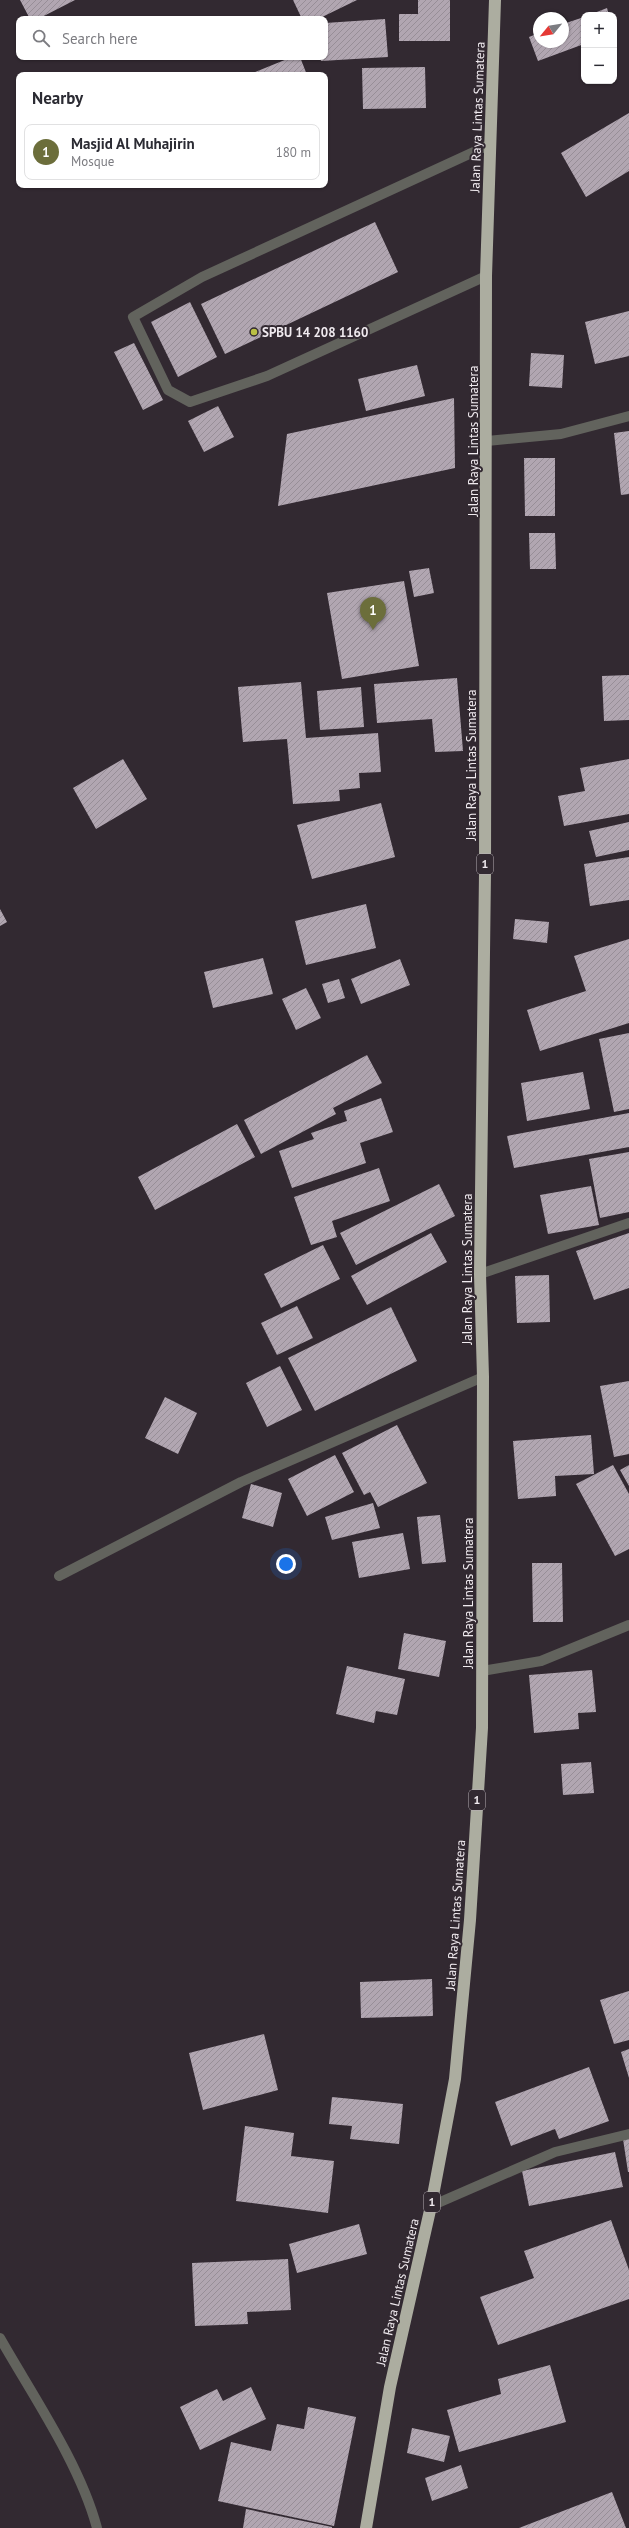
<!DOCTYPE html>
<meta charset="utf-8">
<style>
:root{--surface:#fff;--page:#f2f2f3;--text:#2b2b33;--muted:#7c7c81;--line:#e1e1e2;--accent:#6c6e3b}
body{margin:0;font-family:"PT Sans",sans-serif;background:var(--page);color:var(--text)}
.controls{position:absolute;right:12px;top:12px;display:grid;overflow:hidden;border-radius:8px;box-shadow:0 1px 3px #0004}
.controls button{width:36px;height:36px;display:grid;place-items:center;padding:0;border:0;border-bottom:1px solid var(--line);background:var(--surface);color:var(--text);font:20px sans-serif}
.compass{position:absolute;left:533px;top:12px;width:36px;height:36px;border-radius:50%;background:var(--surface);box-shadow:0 1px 3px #0004;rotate:240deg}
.you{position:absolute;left:286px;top:1564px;width:14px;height:14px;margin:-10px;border:3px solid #fff;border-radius:50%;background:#1a73e8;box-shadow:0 0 0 6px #1a73e833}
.badge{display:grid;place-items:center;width:26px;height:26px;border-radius:50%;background:var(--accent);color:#fff;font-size:13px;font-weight:700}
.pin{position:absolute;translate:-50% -33px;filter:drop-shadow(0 1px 2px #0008)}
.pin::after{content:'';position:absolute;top:21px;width:14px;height:12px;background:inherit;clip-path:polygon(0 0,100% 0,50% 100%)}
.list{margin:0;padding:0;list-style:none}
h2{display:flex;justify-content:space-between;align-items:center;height:52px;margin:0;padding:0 16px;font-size:17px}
h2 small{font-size:13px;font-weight:400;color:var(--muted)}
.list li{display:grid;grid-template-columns:26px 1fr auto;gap:12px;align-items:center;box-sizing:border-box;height:56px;margin:0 8px 8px;padding:0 8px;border:1px solid var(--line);border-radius:8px}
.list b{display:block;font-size:15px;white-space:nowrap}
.list p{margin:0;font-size:13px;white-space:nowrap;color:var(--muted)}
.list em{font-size:13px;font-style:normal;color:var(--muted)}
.icon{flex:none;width:22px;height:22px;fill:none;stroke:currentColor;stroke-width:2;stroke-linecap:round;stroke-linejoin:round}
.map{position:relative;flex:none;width:629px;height:2528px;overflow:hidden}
.search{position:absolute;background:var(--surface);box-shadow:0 1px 3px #0004;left:16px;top:16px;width:312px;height:44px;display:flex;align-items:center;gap:10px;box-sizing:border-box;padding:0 14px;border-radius:8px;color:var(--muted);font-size:15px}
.panel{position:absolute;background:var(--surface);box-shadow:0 1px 3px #0004;left:16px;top:72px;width:312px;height:116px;border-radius:8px}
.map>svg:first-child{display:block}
</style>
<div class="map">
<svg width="629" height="2528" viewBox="0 0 629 2528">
<defs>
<pattern id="building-hatch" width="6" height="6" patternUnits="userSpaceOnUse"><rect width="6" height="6" fill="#b1a6b1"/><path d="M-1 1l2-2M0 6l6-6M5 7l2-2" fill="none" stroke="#978e97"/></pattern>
</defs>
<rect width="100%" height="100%" fill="#322931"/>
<!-- building -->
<path fill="url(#building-hatch)" d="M20,0H75L38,19H30Z
M293,0H357L318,19H302Z
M418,0H450V41H399V14H418Z
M607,8L609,15H589Z
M584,17V44L538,61L529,37L539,33V42H563V24Z
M385,19L388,57L321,61L320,57H325V23Z
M292,57H300L307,75H248Z
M425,67L426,108L363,109L362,68Z
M629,113V171L586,197L561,153Z
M375,222L398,272L225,354L201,304Z
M190,302L217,357L178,377L151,322Z
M629,311V356L595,364L585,322Z
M134,343L163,400L143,410L114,352Z
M531,353L564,355L562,388L529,386Z
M417,365L425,396L366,411L358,379Z
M454,398L455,468L278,506L287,434Z
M218,406L234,437L204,452L188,421Z
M629,431V494L621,495L614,433Z
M524,458H555V516H525Z
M529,533H555L556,569H530Z
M429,568L434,593L414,597L409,571Z
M404,581L419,666L342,679L327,593Z
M629,675V720L604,721L602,676Z
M457,678L463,751L435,752L432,719L377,723L374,684Z
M301,682L306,738L378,733L381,772L359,773L360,788L339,790L340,801L293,804L287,739L243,742L238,687Z
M361,687L364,727L320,730L317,691Z
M123,759L147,799L96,829L73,788Z
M629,759V814L564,826L558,796L585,791L580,768Z
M381,803L395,857L312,879L297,825Z
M629,822V850L596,857L589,831Z
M629,857V900L590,906L584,864Z
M366,904L376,948L306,965L295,921Z
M0,909L7,922L0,926Z
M515,919L549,922L547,943L513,939Z
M629,939V1023L540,1051L527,1010L586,991L574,956Z
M263,958L273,994L213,1008L204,972Z
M400,959L410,985L361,1004L351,979Z
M339,979L345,998L328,1003L322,984Z
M306,988L321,1018L296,1030L282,999Z
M629,1033V1109L614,1112L599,1039Z
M367,1055L382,1083L333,1108L336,1114L261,1154L244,1120Z
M583,1072L590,1109L527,1121L521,1083Z
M381,1098L393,1132L360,1143L366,1163L292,1188L279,1151L314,1139L311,1133L347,1121L344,1111Z
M629,1113V1147L514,1168L507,1136Z
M237,1124L255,1157L155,1210L138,1177Z
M629,1152V1212L600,1218L589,1159Z
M379,1168L390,1201L332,1221L337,1237L311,1245L294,1197Z
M439,1184L455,1216L356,1265L340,1233Z
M591,1186L599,1225L548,1234L540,1195Z
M431,1233L447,1262L367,1305L351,1276Z
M629,1233V1288L594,1300L576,1251Z
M323,1245L340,1279L281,1308L264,1274Z
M549,1275L550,1322L517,1323L515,1276Z
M297,1306L313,1338L277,1355L261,1323Z
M391,1307L417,1361L315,1411L288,1358Z
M280,1366L302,1410L267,1427L246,1383Z
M629,1381V1454L614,1457L600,1386Z
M165,1397L197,1413L178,1454L145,1438Z
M397,1425L427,1483L378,1507L370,1492L364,1495L342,1453Z
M591,1435L594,1474L555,1476L556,1496L518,1499L513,1441Z
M335,1455L354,1492L307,1516L288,1479Z
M613,1465L629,1494V1549L615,1556L576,1484Z
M629,1465V1486L620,1470Z
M251,1484L282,1493L273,1527L242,1518Z
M373,1503L380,1528L332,1540L325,1517Z
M440,1515L446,1562L422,1564L417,1517Z
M403,1533L410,1569L359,1578L352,1542Z
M532,1563H562L563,1622H533Z
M404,1633L446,1641L439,1677L398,1669Z
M347,1666L405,1679L397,1715L376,1711L374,1723L336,1714Z
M592,1670L596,1712L578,1713L579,1729L534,1733L529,1675Z
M591,1762L594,1793L563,1795L561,1764Z
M432,1979L433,2016L361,2018L360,1982Z
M629,1991V2040L614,2044L600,2000Z
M264,2034L278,2090L203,2110L189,2053Z
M629,2049V2078L621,2052Z
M589,2067L609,2121L559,2139L555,2129L511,2146L495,2102Z
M332,2097L403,2104L399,2144L350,2139L352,2126L329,2124Z
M245,2126L294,2133L291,2156L334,2161L328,2213L236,2201Z
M629,2138V2172H628L623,2139Z
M615,2152L623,2187L529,2206L522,2171Z
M611,2220L629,2270V2299L498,2345L480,2297L534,2278L524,2251Z
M359,2224L367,2254L297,2273L289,2244Z
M288,2259L291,2310L247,2312L248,2324L195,2326L192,2263Z
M550,2365L566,2422L459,2452L447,2410L501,2394L498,2379Z
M251,2387L266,2419L200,2450L180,2407L217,2389L223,2401Z
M308,2407L356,2417L334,2526L218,2501L231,2442L271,2451L277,2424L304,2429Z
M412,2428L450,2436L444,2462L407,2453Z
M461,2465L468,2488L432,2501L425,2478Z
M612,2492L626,2528H519Z
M246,2509L332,2527V2528H243Z"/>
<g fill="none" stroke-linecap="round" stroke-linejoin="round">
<!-- minor -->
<path stroke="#62635d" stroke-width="10" d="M486,276L267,376L190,402L168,390L133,317L202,277L491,144
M487,441L561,434L629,416
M480,1274L629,1223
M59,1576L241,1482L483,1377
M482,1671L541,1661L629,1625
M431,2206L555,2152L629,2134
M0,2338C33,2396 80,2464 97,2528"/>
<!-- highway -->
<path stroke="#acada0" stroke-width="12" d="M366,2528L390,2387L431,2206L455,2079L470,1920L482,1728L483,1377L480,1274L485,873L486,276L495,0"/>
</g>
<!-- markers -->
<circle fill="#bbc044" stroke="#322931" stroke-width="1.5" cx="254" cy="332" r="4"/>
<g text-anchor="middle" stroke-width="4" stroke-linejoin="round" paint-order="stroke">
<!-- shield labels -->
<g fill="#322931" stroke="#b7b0b6" stroke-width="1">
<rect x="477" y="854" width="16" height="20" rx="3"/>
<rect x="469" y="1790" width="16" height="20" rx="3"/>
<rect x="424" y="2192" width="16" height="20" rx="3"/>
</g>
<g font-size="12" font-weight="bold" fill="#f0eaef">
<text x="485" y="868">1</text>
<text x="477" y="1804">1</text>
<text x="432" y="2206">1</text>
</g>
<!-- street labels -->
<g font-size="13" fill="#f0eaef" stroke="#322931">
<text transform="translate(477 117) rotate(-88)" y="5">Jalan Raya Lintas Sumatera</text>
<text transform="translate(473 441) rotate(-90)" y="5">Jalan Raya Lintas Sumatera</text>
<text transform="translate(471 765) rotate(-90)" y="5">Jalan Raya Lintas Sumatera</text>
<text transform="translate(467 1269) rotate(-90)" y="5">Jalan Raya Lintas Sumatera</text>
<text transform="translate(468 1593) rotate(-90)" y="5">Jalan Raya Lintas Sumatera</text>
<text transform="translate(455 1915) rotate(-86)" y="5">Jalan Raya Lintas Sumatera</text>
<text transform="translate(397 2292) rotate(-77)" y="5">Jalan Raya Lintas Sumatera</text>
</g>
<!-- poi labels -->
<g font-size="13" font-weight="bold" fill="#f0eaef" stroke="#322931" text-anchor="start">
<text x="262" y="337">SPBU 14 208 1160</text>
</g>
</g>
</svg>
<div class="controls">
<button>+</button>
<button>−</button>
</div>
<svg class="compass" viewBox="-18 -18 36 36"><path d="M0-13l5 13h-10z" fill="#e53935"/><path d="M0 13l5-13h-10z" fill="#7c7c81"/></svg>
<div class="you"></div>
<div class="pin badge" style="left:373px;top:630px">1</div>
<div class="search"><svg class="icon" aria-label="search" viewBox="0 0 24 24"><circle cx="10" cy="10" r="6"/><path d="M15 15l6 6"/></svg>Search here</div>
<section class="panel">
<h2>Nearby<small></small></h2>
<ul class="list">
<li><span class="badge">1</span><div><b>Masjid Al Muhajirin</b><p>Mosque</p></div><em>180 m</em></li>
</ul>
</section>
</div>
